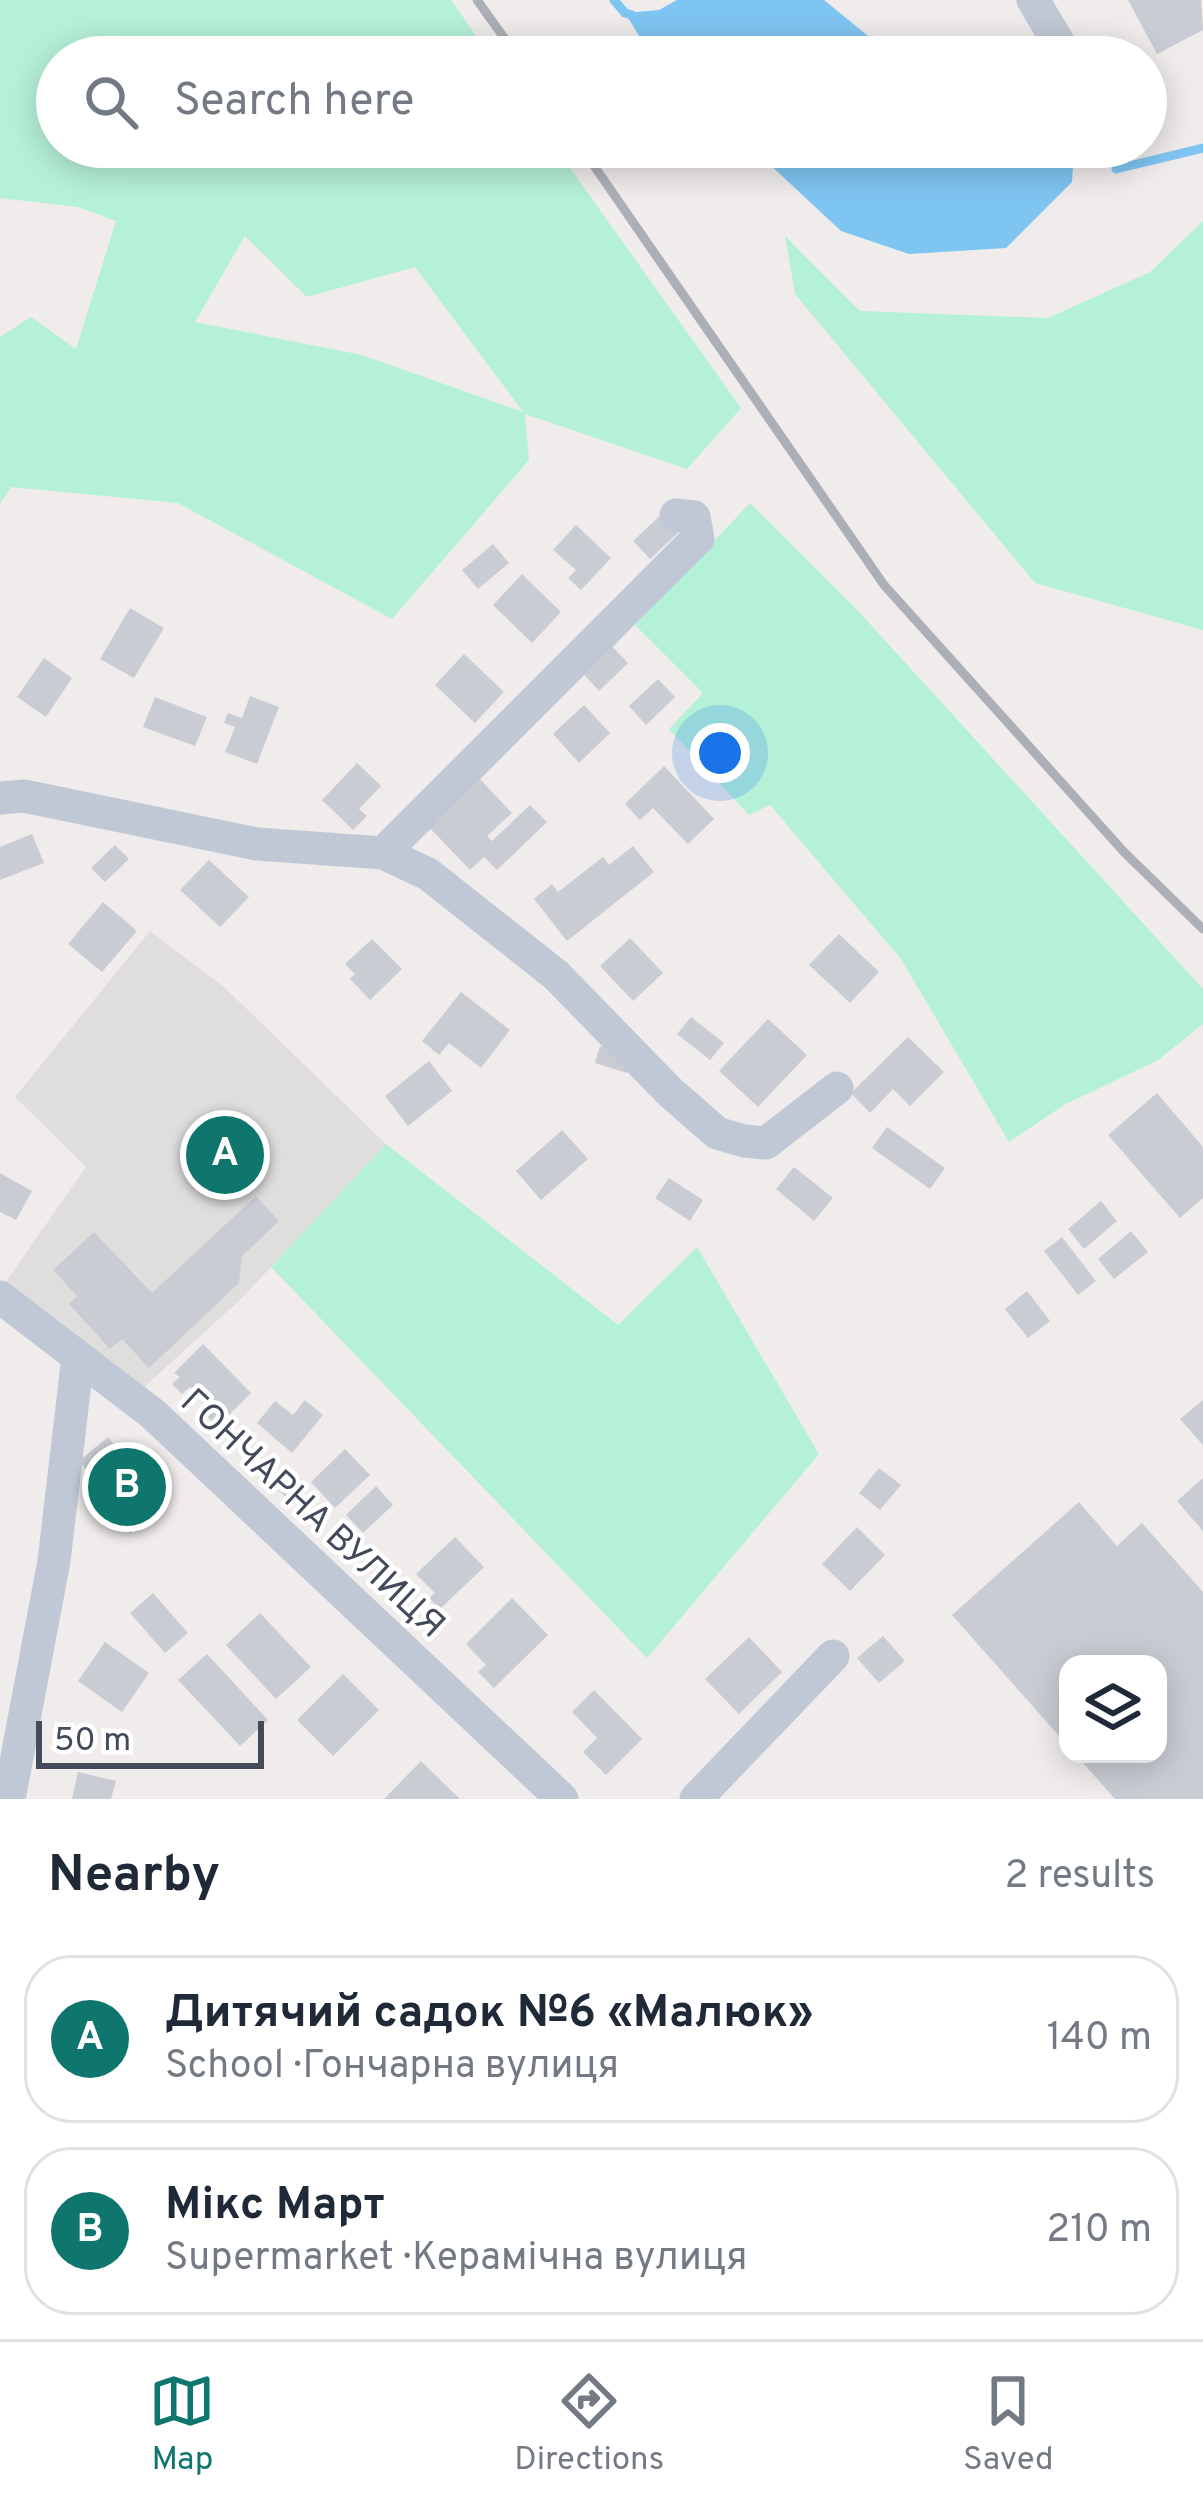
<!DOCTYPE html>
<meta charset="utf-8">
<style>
:root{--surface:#fff;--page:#f6f6f7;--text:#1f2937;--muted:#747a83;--line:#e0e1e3;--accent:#0f766e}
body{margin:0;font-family:Overpass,sans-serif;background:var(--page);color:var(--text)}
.controls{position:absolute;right:36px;bottom:36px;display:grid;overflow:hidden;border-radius:24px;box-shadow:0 6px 30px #0003}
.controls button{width:108px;height:108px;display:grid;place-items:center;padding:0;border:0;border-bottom:3px solid var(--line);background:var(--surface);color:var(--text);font:60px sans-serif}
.scale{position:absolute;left:36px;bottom:30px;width:228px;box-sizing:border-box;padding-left:12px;border:6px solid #434b5a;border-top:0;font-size:33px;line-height:42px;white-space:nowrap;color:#434b5a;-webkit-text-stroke:9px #fff;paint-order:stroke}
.you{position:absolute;left:720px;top:753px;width:42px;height:42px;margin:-30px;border:9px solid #fff;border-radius:50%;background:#1a73e8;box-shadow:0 0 0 18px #1a73e833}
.badge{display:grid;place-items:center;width:78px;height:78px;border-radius:50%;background:var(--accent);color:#fff;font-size:39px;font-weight:700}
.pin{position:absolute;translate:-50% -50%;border:6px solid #fff;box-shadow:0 3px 12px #0006}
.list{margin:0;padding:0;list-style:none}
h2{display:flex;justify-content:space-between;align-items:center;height:156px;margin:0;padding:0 48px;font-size:51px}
h2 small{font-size:39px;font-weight:400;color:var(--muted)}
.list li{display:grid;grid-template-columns:78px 1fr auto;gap:36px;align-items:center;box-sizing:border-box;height:168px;margin:0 24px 24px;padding:0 24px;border:3px solid var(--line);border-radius:48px}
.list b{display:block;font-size:45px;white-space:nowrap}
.list p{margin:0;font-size:39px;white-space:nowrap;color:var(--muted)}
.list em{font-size:39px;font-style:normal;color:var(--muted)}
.icon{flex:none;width:66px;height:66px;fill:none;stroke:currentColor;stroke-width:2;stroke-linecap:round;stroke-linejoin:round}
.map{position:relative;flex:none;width:1203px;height:1799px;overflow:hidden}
.search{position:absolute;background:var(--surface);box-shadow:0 6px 30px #0003;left:36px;right:36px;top:36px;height:132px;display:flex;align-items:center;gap:30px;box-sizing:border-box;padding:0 42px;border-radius:66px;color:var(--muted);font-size:45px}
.sheet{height:540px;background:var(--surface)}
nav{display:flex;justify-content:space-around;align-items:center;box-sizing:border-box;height:168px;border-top:3px solid var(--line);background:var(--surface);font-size:33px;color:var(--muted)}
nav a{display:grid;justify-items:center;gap:6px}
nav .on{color:var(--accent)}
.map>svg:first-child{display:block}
</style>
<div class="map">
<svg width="1203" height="1799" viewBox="0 0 1203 1799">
<rect width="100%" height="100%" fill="#efeceb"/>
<!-- education -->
<path fill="#e0dddd" d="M150,931L224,987L386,1144L242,1298L132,1398L0,1290L86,1167L15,1097Z"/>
<!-- green -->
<path fill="#b5f1d7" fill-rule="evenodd" d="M0,0H451L491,57H57V147H555L741,408L687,469L525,414L529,460L392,619L178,503L11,487L0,504V337L31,317L76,349L116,221L78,207L0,198ZM245,236L307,297L415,267L523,412L362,355L195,322Z
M1203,221V630L1035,583L795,294L785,236L860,311L1048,318L1150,272Z
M750,503L859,612L1203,989V1024L1158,1060L1064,1105L1009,1142L901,959L770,805L749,815L669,729L703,693L635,625Z
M386,1144L618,1325L697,1247L819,1454L647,1658L271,1267Z"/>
<!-- water -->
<path fill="#7fc5f2" d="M677,0H824L873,40L946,57H655L648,50L625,13L659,10Z
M751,147H1067L1073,166L1072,182L1006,248L909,254L841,231Z"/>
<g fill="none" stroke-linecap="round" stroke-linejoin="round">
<!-- stream -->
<path stroke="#7fc5f2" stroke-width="9" d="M614,0L625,13L632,15
M1116,169L1203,148"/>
</g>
<!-- building -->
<path fill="#caccd4" d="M1128,0H1201L1203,30L1157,54Z
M663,513L680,531L650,559L633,541Z
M576,525L611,558L581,590L568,578L576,570L553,550Z
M493,544L509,563L478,589L462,570Z
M522,574L561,612L532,643L493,605Z
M130,608L164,628L134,678L100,659Z
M611,645L628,663L599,691L582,672Z
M464,654L504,692L475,723L435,685Z
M44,658L72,678L46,717L17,697Z
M658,679L675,697L646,725L629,706Z
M250,696L279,707L257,764L225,752L235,727L224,723L228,713L242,718Z
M155,697L207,717L195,746L143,727Z
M584,705L610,733L579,763L553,734Z
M357,763L381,786L359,809L367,816L353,830L322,800Z
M664,766L714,819L688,844L653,808L640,820L625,804Z
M477,776L512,813L487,836L492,841L530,805L547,822L497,870L484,857L470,870L426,824Z
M32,834L44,863L0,880V847Z
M115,845L129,859L105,882L91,868Z
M633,846L654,872L567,941L534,899L552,884L558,892L603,857L609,865Z
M209,860L249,897L220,927L180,890Z
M103,902L137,931L102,972L68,944Z
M839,934L879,972L850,1003L809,965Z
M630,938L663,973L633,1001L600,966Z
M372,939L402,969L370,1000L350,979L355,974L345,964Z
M461,992L510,1030L481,1068L449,1043L439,1055L422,1041Z
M691,1017L724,1043L710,1060L677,1034Z
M768,1019L807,1055L758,1107L719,1071Z
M908,1037L944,1072L910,1106L893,1089L870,1113L851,1093Z
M600,1046L632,1057L627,1073L595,1063Z
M429,1061L452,1091L408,1126L385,1096Z
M1157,1093L1203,1147V1198L1180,1218L1108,1135Z
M887,1127L945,1168L930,1189L872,1148Z
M562,1130L588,1159L541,1200L516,1171Z
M794,1167L833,1198L814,1221L776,1189Z
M0,1173L32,1191L16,1220L0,1212Z
M669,1178L703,1200L690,1221L655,1198Z
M256,1196L279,1221L242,1256L239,1283L149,1368L122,1339L110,1349L69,1304L77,1296L53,1270L94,1232L152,1293Z
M1101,1201L1117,1221L1084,1249L1068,1229Z
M1131,1231L1148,1252L1114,1279L1098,1259Z
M1062,1237L1096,1281L1078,1295L1044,1251Z
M1027,1291L1050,1321L1028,1338L1005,1309Z
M203,1344L251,1393L217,1427L206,1415L212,1409L190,1387L182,1394L172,1384L180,1377L174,1373Z
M305,1400L323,1415L292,1453L257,1423L275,1401L293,1415Z
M1203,1400V1445L1180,1419Z
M108,1437L127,1460L133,1456L170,1500L130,1534L92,1489L98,1484L79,1461Z
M345,1449L370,1475L335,1508L311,1482Z
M287,1465L307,1486L290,1502L271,1482Z
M879,1468L901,1485L880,1510L859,1493Z
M1203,1478V1531L1177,1501Z
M376,1486L393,1505L363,1533L346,1515Z
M1079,1502L1117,1546L1142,1523L1203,1592V1799H1115L1075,1754H1158V1664H1068V1746L952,1615Z
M857,1527L885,1555L850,1591L822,1564Z
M455,1537L484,1567L440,1609L429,1598L435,1593L416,1574Z
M153,1593L188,1633L165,1653L130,1613Z
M512,1598L548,1635L494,1688L478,1672L486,1665L466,1644Z
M260,1613L311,1667L276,1699L226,1645Z
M883,1636L905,1661L879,1683L857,1658Z
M749,1637L782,1672L739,1714L705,1679Z
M105,1642L149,1673L122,1712L78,1681Z
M207,1654L268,1720L240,1746L178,1680Z
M343,1674L379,1710L333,1756L297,1720Z
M594,1690L642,1739L606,1775L583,1752L597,1738L572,1712Z
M421,1761L460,1799H384Z
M78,1772L116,1781L111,1799H72Z"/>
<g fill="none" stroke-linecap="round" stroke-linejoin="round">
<!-- minor -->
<path stroke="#c1c8d5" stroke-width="33" d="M1033,0L1067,57
M0,798L24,796L257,844L383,853L428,874L556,975L670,1092L717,1133L744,1141L766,1143L837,1088
M383,853L698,538L694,517L676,515
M0,1297L153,1414L562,1799
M9,1799L54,1561L78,1357
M696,1799L833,1656"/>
<!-- rail -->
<path stroke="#adafb7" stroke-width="9" d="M477,0L518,57
M581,147L884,585L1124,852L1203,929"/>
</g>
<g text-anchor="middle" stroke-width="9" stroke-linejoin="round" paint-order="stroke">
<!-- street labels -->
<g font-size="36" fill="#434b5a" stroke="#fff">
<text transform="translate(314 1512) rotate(43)" y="13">ГОНЧАРНА ВУЛИЦЯ</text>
</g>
</g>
</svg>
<div class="controls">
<button><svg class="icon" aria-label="layers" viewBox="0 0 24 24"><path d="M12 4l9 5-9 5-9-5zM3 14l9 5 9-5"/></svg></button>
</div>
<div class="scale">50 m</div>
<div class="you"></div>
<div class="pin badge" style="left:225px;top:1155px">A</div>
<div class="pin badge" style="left:127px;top:1487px">B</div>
<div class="search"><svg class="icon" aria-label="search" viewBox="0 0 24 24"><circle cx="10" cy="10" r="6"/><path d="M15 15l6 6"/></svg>Search here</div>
</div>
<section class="sheet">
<h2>Nearby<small>2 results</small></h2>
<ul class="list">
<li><span class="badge">A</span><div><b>Дитячий садок №6 «Малюк»</b><p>School · Гончарна вулиця</p></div><em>140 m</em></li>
<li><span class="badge">B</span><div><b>Мікс Март</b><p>Supermarket · Керамічна вулиця</p></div><em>210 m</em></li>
</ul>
</section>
<nav>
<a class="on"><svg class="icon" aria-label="map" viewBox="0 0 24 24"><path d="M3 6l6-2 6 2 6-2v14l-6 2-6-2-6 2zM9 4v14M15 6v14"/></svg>Map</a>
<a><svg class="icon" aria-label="directions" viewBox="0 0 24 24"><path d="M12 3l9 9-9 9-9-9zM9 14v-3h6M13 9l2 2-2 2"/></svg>Directions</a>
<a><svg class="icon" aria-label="saved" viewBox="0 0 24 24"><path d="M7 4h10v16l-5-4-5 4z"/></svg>Saved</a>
</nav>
